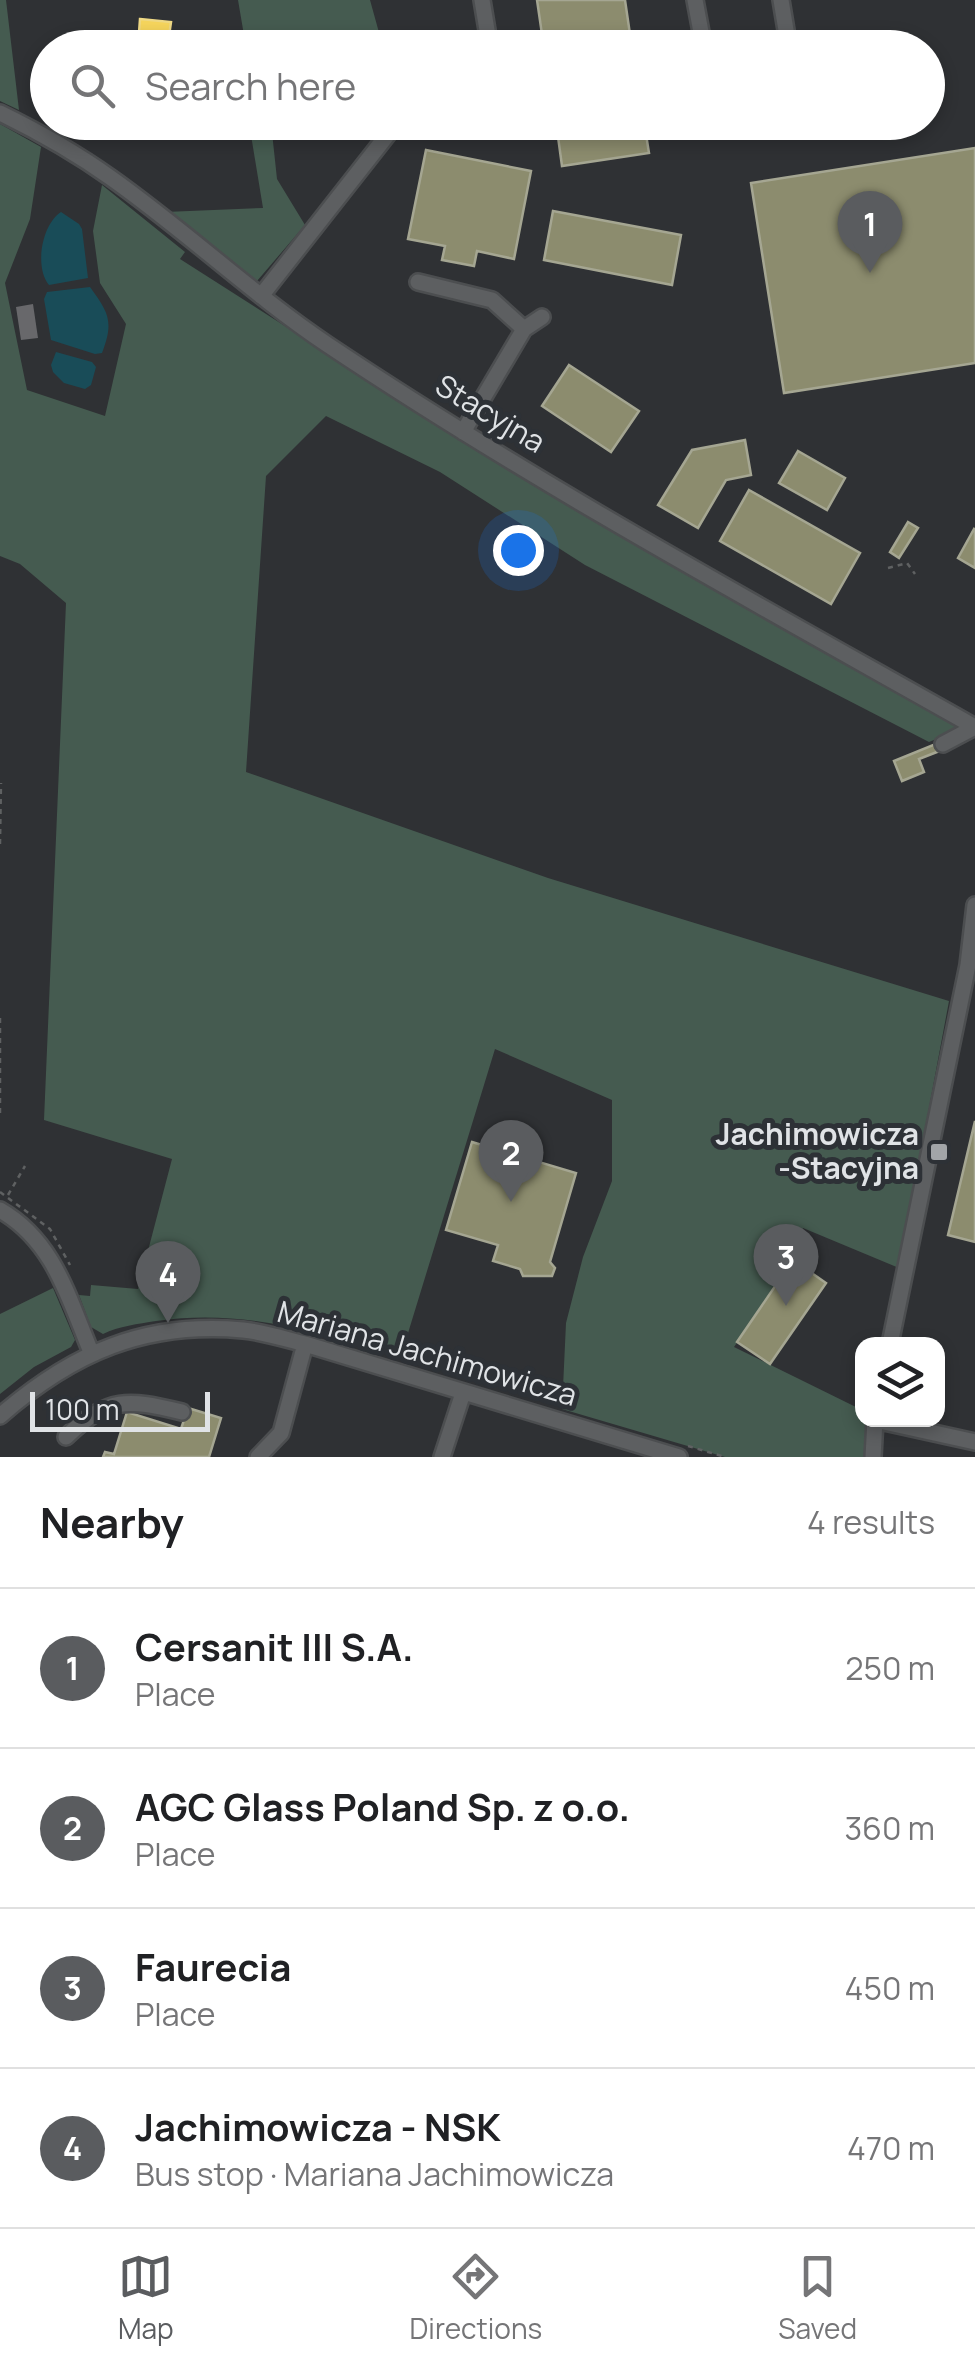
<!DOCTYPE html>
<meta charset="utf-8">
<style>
:root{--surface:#fff;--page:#f2f2f2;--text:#202124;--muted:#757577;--line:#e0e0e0;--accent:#5a5c5f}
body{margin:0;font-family:Manrope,sans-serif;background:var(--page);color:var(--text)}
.controls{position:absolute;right:30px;bottom:30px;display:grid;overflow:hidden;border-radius:20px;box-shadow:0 5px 15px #0003}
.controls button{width:90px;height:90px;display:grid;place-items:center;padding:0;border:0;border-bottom:2px solid var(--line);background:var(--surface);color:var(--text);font:50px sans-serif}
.scale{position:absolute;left:30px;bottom:25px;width:180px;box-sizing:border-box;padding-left:10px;border:5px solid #e0e3e6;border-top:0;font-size:28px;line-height:35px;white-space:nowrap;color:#e0e3e6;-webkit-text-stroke:8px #2d3136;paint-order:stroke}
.you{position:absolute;left:518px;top:550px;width:35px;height:35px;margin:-25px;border:8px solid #fff;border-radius:50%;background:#1a73e8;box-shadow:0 0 0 15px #1a73e833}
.badge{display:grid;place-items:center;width:65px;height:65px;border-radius:50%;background:var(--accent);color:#fff;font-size:32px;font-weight:700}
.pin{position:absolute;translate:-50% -82px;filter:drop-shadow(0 2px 5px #0008)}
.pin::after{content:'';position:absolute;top:52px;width:35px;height:30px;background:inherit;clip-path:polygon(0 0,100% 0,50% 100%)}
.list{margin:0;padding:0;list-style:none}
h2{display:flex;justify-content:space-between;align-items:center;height:130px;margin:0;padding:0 40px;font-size:42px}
h2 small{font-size:32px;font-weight:400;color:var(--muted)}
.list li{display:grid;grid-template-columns:65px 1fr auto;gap:30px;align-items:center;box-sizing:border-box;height:160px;padding:0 40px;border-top:2px solid var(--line)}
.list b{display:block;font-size:38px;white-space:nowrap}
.list p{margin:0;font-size:32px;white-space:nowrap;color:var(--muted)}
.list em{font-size:32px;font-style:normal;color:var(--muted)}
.icon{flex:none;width:55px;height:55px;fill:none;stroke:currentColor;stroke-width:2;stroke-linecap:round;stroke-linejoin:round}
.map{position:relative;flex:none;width:975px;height:1457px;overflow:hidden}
.search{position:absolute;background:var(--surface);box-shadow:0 5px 15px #0003;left:30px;right:30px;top:30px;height:110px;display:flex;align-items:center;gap:25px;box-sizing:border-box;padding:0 35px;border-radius:55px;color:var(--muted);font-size:38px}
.sheet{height:770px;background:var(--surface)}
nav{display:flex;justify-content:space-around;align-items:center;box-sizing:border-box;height:140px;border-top:2px solid var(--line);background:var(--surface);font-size:28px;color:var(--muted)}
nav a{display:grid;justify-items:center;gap:5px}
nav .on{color:var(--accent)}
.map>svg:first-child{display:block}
</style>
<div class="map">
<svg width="975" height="1457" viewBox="0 0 975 1457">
<rect width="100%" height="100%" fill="#2f3134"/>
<!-- green -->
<path fill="#455b50" d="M0,0H6L19,110L0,101Z
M238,0H370L383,47H276L259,38L260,47H246Z
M249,123H271L277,179L305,225L257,281L165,212L263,208Z
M0,124L41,147L30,219L5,283L27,390L105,416L126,324L100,283L93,231L102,185L185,252L180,259L518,475L958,726L956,731L929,742L585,565L440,472L326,416L266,476L246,772L548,878L949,1001L899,1268L803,1228L793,1260L734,1347L862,1410V1420H866L864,1457H725L562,1409L566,1323L583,1257L612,1181V1100L495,1049L401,1356C316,1333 245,1308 156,1321C138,1324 119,1326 103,1334L91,1327L79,1295L90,1296L91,1285L138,1289L172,1159L44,1120L66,603L20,564L0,556Z
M53,1288L75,1340L71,1347L34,1367L0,1394V1314Z"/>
<!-- water -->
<path fill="#194c58" d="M61,212L79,224L82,229L88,278L49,285C34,267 42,224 61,212Z
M90,287C109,313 114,322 102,353L95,354L51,340L44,299L47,292Z
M56,352L92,362L96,367L91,385L85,389L64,383L53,372L51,365Z"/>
<!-- homes -->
<path fill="#f6d55c" stroke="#efd985" stroke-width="2.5" d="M140,19L171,22L169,36L139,33Z"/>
<!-- industry -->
<path fill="#8c8c6e" stroke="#a5a692" stroke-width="2.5" d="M537,0H625L632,48H544Z
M556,122H644L649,153L562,166Z
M975,148V363L784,393L751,183Z
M426,150L531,171L514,259L477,251L474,266L442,260L445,246L408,239Z
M553,211L681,235L672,285L544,260Z
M569,365L639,411L611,452L542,406Z
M745,440L751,475L726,480L698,528L658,505L692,450Z
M798,451L845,478L827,510L779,483Z
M749,490L860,553L831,604L720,541Z
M908,522L918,528L899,558L890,552Z
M974,529L975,530V568L958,558Z
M938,743L942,750L919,759L924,772L902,781L894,761Z
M975,1121V1242L948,1235Z
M472,1142L576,1173L550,1262L555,1268L552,1276H523L520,1269L493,1261L498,1245L446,1230Z
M793,1260L826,1283L770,1364L737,1342Z
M188,1408L221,1418L209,1457H103L105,1452L114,1454L127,1412L181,1429Z"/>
<!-- building -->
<path fill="#68686b" d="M33,304L38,338L21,340L16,307Z"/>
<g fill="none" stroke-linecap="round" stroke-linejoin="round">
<!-- minor casing -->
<g stroke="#4c4e50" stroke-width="20">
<path id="minor" d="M482,0L490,48
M695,0L704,48
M781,0L789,48
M0,113C39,132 76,153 111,178C186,231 252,294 328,345C536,484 757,604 975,727
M418,282L492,300L524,329L463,432
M261,296L392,129L426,122
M524,329L542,317
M943,744L975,727
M0,1210C54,1241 68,1297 91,1352
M890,1344L968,965L975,905
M0,1416C72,1353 145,1321 243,1330C264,1332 285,1339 305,1344L679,1457
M875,1420L975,1442
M66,1437C109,1396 127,1399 182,1412
M258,1457L281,1433L305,1344
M442,1457L463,1393
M873,1457L875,1420"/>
</g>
<!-- path -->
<path stroke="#5f6162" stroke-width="2.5" stroke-dasharray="5 5" stroke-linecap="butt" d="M888,568L907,563L915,574
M0,844L1,783
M0,1018V1116
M0,1192L50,1229L70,1265
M8,1195L25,1166
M688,1446L725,1457"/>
<!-- minor -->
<use href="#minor" stroke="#5d5f61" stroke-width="15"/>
</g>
<!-- markers -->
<rect fill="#a2a5a8" stroke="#2d3136" stroke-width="4" x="929" y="1142" width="20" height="20" rx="5"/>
<g text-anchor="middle" stroke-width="10" stroke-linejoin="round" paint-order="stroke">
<!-- street labels -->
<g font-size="30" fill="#e0e3e6" stroke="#2d3136">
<text transform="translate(490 414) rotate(31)" y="10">Stacyjna</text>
<text transform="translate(427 1354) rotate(16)" y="10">Mariana Jachimowicza</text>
</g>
<!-- poi labels -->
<g font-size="30" font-weight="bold" fill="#e0e3e6" stroke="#2d3136" text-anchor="end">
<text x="919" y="1145">Jachimowicza<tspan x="919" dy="34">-Stacyjna</tspan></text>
</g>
</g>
</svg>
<div class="controls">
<button><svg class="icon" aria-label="layers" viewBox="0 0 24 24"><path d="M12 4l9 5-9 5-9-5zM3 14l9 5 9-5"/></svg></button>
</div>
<div class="scale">100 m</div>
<div class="you"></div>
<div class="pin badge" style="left:870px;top:273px">1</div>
<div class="pin badge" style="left:511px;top:1202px">2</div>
<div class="pin badge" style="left:786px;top:1306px">3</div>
<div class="pin badge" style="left:168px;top:1323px">4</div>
<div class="search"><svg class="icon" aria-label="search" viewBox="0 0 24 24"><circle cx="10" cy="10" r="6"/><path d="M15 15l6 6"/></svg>Search here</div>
</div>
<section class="sheet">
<h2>Nearby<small>4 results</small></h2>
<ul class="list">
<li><span class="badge">1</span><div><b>Cersanit III S.A.</b><p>Place</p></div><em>250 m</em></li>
<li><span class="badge">2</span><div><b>AGC Glass Poland Sp. z o.o.</b><p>Place</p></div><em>360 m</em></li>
<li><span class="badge">3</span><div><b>Faurecia</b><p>Place</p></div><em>450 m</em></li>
<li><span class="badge">4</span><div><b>Jachimowicza - NSK</b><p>Bus stop · Mariana Jachimowicza</p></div><em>470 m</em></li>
</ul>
</section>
<nav>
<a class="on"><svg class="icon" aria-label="map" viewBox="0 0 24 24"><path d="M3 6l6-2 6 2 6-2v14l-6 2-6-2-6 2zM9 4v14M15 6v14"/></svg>Map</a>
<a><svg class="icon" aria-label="directions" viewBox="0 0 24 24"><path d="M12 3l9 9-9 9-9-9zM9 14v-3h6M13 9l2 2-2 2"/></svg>Directions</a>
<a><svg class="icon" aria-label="saved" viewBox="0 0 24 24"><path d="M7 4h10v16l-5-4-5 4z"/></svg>Saved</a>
</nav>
